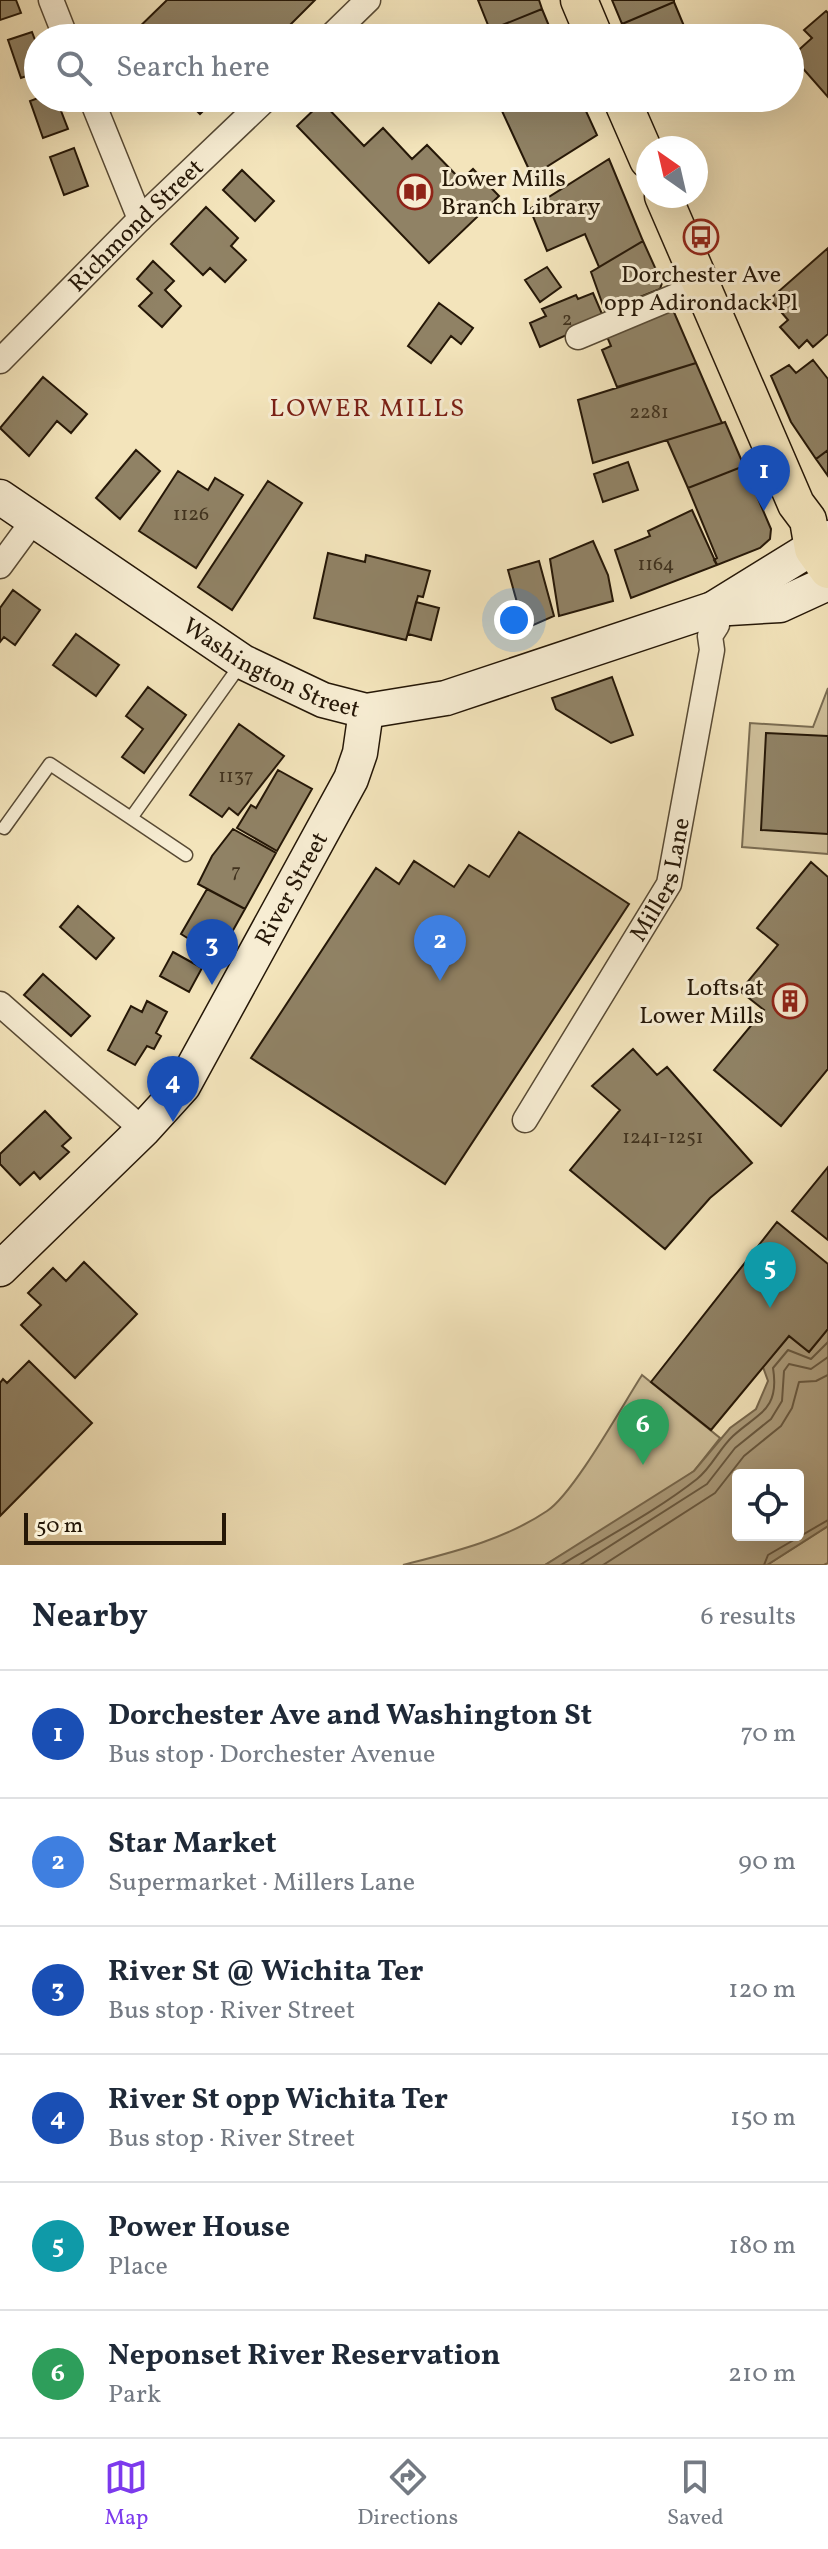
<!DOCTYPE html>
<meta charset="utf-8">
<style>
:root{--surface:#fff;--page:#f2f2f3;--text:#1f2937;--muted:#747a83;--line:#e0e1e3;--accent:#7c3aed}
body{margin:0;font-family:Vollkorn,serif;background:var(--page);color:var(--text)}
.controls{position:absolute;right:24px;bottom:24px;display:grid;overflow:hidden;border-radius:8px;box-shadow:0 8px 32px #0002}
.controls button{width:72px;height:72px;display:grid;place-items:center;padding:0;border:0;border-bottom:2px solid var(--line);background:var(--surface);color:var(--text);font:40px sans-serif}
.compass{position:absolute;left:636px;top:136px;width:72px;height:72px;border-radius:50%;background:var(--surface);box-shadow:0 8px 32px #0002;rotate:326deg}
.scale{position:absolute;left:24px;bottom:20px;width:202px;box-sizing:border-box;padding-left:8px;border:4px solid #251707;border-top:0;font-size:22px;line-height:28px;white-space:nowrap;color:#251707;-webkit-text-stroke:6px #f7edd3;paint-order:stroke}
.you{position:absolute;left:514px;top:620px;width:28px;height:28px;margin:-20px;border:6px solid #fff;border-radius:50%;background:#1a73e8;box-shadow:0 0 0 12px #1a73e833}
.badge{display:grid;place-items:center;width:52px;height:52px;border-radius:50%;background:var(--accent);color:#fff;font-size:26px;font-weight:700}
.pin{position:absolute;translate:-50% -66px;filter:drop-shadow(0 2px 4px #0008)}
.pin::after{content:'';position:absolute;top:42px;width:28px;height:24px;background:inherit;clip-path:polygon(0 0,100% 0,50% 100%)}
.list{margin:0;padding:0;list-style:none}
h2{display:flex;justify-content:space-between;align-items:center;height:104px;margin:0;padding:0 32px;font-size:34px}
h2 small{font-size:26px;font-weight:400;color:var(--muted)}
.list li{display:grid;grid-template-columns:52px 1fr auto;gap:24px;align-items:center;box-sizing:border-box;height:128px;padding:0 32px;border-top:2px solid var(--line)}
.list b{display:block;font-size:30px;white-space:nowrap}
.list p{margin:0;font-size:26px;white-space:nowrap;color:var(--muted)}
.list em{font-size:26px;font-style:normal;color:var(--muted)}
.icon{flex:none;width:44px;height:44px;fill:none;stroke:currentColor;stroke-width:2;stroke-linecap:round;stroke-linejoin:round}
.map{position:relative;flex:none;width:828px;height:1565px;overflow:hidden}
.search{position:absolute;background:var(--surface);box-shadow:0 8px 32px #0002;left:24px;right:24px;top:24px;height:88px;display:flex;align-items:center;gap:20px;box-sizing:border-box;padding:0 28px;border-radius:44px;color:var(--muted);font-size:30px}
.sheet{height:872px;background:var(--surface)}
nav{display:flex;justify-content:space-around;align-items:center;box-sizing:border-box;height:112px;border-top:2px solid var(--line);background:var(--surface);font-size:22px;color:var(--muted)}
nav a{display:grid;justify-items:center;gap:4px}
nav .on{color:var(--accent)}
.map>svg:first-child{display:block}
</style>
<div class="map">
<svg width="828" height="1565" viewBox="0 0 828 1565">
<rect width="100%" height="100%" fill="#f3e4bb"/>
<filter id="stains"><feTurbulence type="fractalNoise" baseFrequency=".0025" numOctaves="4"/><feColorMatrix values="0 0 0 0 .2 0 0 0 0 .09 0 0 0 0 .02 0 0 0 .5 -.17"/></filter>
<radialGradient id="worn" r=".72"><stop offset=".6" stop-color="#630" stop-opacity="0"/><stop offset="1" stop-color="#630" stop-opacity=".3"/></radialGradient>
<!-- green -->
<path fill="#d0c19c" stroke="#7a6c52" stroke-width="2" d="M828,688V854L742,847L750,723L813,727Z
M642,1375L720,1438L694,1471L666,1492L545,1565H403C453,1552 504,1540 547,1511C574,1493 622,1406 642,1375Z
M828,1526V1563L824,1565H767Z"/>
<!-- water -->
<path fill="#ad9e7e" stroke="#77684e" stroke-width="2" fill-rule="evenodd" d="M828,1329V1526L767,1565H545L694,1471L730,1428L756,1409L768,1381L763,1367L789,1336L809,1352ZM738,1475H798V1535H738Z"/>
<g fill="none" stroke-linecap="round" stroke-linejoin="round">
<!-- shore -->
<path stroke="#695a42" stroke-width="2" d="M561,1565C606,1537 655,1512 697,1479C712,1467 719,1449 733,1436C758,1413 780,1410 773,1368L788,1350L811,1359L828,1342
M580,1565L707,1484L735,1448L771,1419L782,1401L784,1371L789,1364L811,1369L828,1357
M603,1565L715,1493L744,1456L781,1426L792,1408L799,1382L816,1381L828,1375
M764,1565L768,1555L828,1520"/>
</g>
<!-- building -->
<path fill="#908265" stroke="#251707" stroke-width="2" d="M0,0H16L21,13L0,20Z
M167,0H315L277,38H128Z
M478,0H539L542,9L490,30Z
M612,0H674V2L622,24Z
M674,2L689,38H627L622,24Z
M542,9L554,38L474,36L490,30Z
M826,11L828,13V97L792,56L812,38L804,30Z
M32,32L38,48V72L21,78L8,40Z
M38,98H56L68,129L43,138L30,101Z
M184,98H216L200,114Z
M496,98H580L597,135L532,176Z
M652,98H676L656,107Z
M322,102L364,146L383,128L412,159L427,145L461,180L473,169L499,196L429,263L297,126Z
M74,148L88,186L64,195L50,157Z
M609,159L643,241L599,267L585,234L547,251L530,209Z
M242,170L274,201L255,221L223,190Z
M206,207L238,238L231,246L246,260L225,282L210,268L203,275L171,244Z
M643,241L662,283L660,289L605,311L591,272Z
M828,248V334L813,347L807,340L799,348L780,327L788,320L770,299Z
M153,261L174,281L165,290L181,306L162,327L139,306L152,293L137,279Z
M547,267L561,287L540,302L525,280Z
M593,293L602,314L589,325L540,347L530,323L546,316L542,309L576,295L578,299Z
M439,303L473,328L461,344L451,336L431,363L408,346Z
M670,303L696,363L617,387L602,350L611,346L605,332Z
M813,360L828,379V450L816,459L791,422L771,376L789,365L796,373Z
M696,363L722,423L593,463L578,400Z
M43,377L87,414L71,433L57,421L29,456L0,428Z
M725,422L744,466L688,488L667,440Z
M136,450L160,471L120,519L96,498Z
M828,450V476L816,459Z
M628,462L638,490L603,502L594,474Z
M744,466L771,529L770,539L760,548L717,565L714,560L717,558L688,488Z
M178,471L208,490L215,478L243,495L196,568L139,531Z
M268,481L302,503L232,610L198,587Z
M692,510L717,565L631,598L615,550L650,536L648,531Z
M593,541L608,575L613,601L559,616L550,559Z
M328,553L365,562L366,555L430,571L423,597L418,596L406,640L314,618Z
M539,561L554,616L529,627L523,624L508,570Z
M13,590L40,610L15,645L4,637L0,642V608Z
M416,602L439,608L431,640L408,634Z
M76,634L119,665L96,696L53,665Z
M612,677L633,735L611,743L556,709L552,698Z
M148,687L186,715L144,773L122,757L143,729L126,716Z
M239,724L284,756L238,815L229,808L222,817L190,795Z
M766,733L828,736V834L761,830Z
M278,770L312,789L277,851L237,828L251,805L256,808Z
M233,829L276,853L245,909L198,884L212,856Z
M519,832L629,904L445,1184L251,1058L376,868L399,884L414,861L454,887L469,865L489,877Z
M811,862L828,877V1069L781,1126L714,1070L764,1010L740,991L778,945L757,928Z
M207,889L245,909L218,957L181,934Z
M78,906L114,938L96,959L60,927Z
M173,952L202,968L189,992L160,976Z
M43,974L90,1016L71,1036L24,995Z
M147,1001L167,1012L156,1033L161,1036L154,1049L147,1046L135,1065L108,1050L131,1006L142,1012Z
M633,1049L657,1075L667,1067L752,1163L710,1198L665,1249L570,1170L620,1110L592,1086Z
M45,1111L71,1138L62,1146L69,1152L40,1179L34,1172L20,1185L0,1164V1154Z
M828,1167V1240L792,1211Z
M777,1222L828,1264V1329L809,1352L789,1336L711,1430L651,1382Z
M84,1262L137,1314L75,1378L21,1325L41,1305L28,1293L53,1268L66,1281Z
M29,1361L92,1423L0,1516V1383L3,1379L7,1383Z"/>
<g fill="none" stroke-linecap="round" stroke-linejoin="round">
<!-- service casing -->
<g stroke="#584a34" stroke-width="15">
<path id="service" d="M131,818L186,855
M4,828L50,764L131,818L241,664"/>
</g>
<!-- minor casing -->
<g stroke="#584a34" stroke-width="27">
<g id="minor">
<path d="M51,0L66,38"/>
<path d="M329,38L368,0"/>
<path d="M91,98L140,219"/>
<path d="M578,337L700,286"/>
<path id="s1" d="M0,361L140,219L267,98"/>
<path d="M0,566L33,521"/>
<path d="M0,1004L143,1130"/>
<path id="s2" d="M525,1120L669,884L712,650L710,636L717,625L713,609"/>
</g>
</g>
<!-- secondary casing -->
<g stroke="#251707" stroke-width="37">
<g id="secondary">
<path id="s3" d="M0,497L243,662L323,700L366,711L446,698L713,609L828,538"/>
<path d="M713,609L780,605L828,583"/>
<path id="s4" d="M0,1269L143,1130L183,1086L351,779L360,753L366,711"/>
</g>
</g>
<!-- primary casing -->
<g stroke="#251707" stroke-width="39">
<path id="primary" d="M579,0L595,38
M621,98L648,160
M663,196L796,504L808,520L813,549L828,570"/>
</g>
<!-- service -->
<use href="#service" stroke="#f7edd3" stroke-width="12"/>
<!-- minor -->
<use href="#minor" stroke="#f7edd3" stroke-width="24"/>
<!-- secondary -->
<use href="#secondary" stroke="#f7edd3" stroke-width="34"/>
<!-- primary -->
<use href="#primary" stroke="#f3e4bb" stroke-width="36"/>
</g>
<!-- icons -->
<defs>
<g id="library-ring" transform="scale(1.8)"><circle r="9.5" fill="#f7edd3" stroke="#8f2418" stroke-width="1.5"/><path d="M-6-4Q-3-5.5-.7-3.5V5Q-3 3-6 4ZM6-4Q3-5.5 .7-3.5V5Q3 3 6 4Z" fill="#8f2418"/></g>
<g id="bus-ring" transform="scale(1.8)"><circle r="9.5" fill="#f7edd3" stroke="#8f2418" stroke-width="1.5"/><path d="M-5-6H5V4H4V6H2V4H-2V6H-4V4H-5ZM-3.5-4V0h7V-4ZM-3.5 1.2v1.5H-2V1.2ZM2 1.2v1.5H3.5V1.2Z" fill="#8f2418"/></g>
<g id="building-ring" transform="scale(1.8)"><circle r="9.5" fill="#f7edd3" stroke="#8f2418" stroke-width="1.5"/><path d="M-4-6H4V6H1V3H-1V6H-4ZM-2.5-4.3h1.7v1.8h-1.7ZM.8-4.3h1.7v1.8H.8ZM-2.5-1h1.7V.8h-1.7ZM.8-1h1.7V.8H.8Z" fill="#8f2418"/></g>
</defs>
<g fill-rule="evenodd">
<use href="#library-ring" x="415" y="192"/>
<use href="#bus-ring" x="701" y="237"/>
<use href="#building-ring" x="790" y="1001"/>
</g>
<g text-anchor="middle" stroke-width="6" stroke-linejoin="round" paint-order="stroke">
<!-- number labels -->
<g font-size="20" fill="#40321e">
<text x="567" y="325">2</text>
<text x="649" y="418">2281</text>
<text x="191" y="520">1126</text>
<text x="656" y="570">1164</text>
<text x="236" y="782">1137</text>
<text x="236" y="877">7</text>
<text x="663" y="1143">1241-1251</text>
</g>
<!-- poi labels -->
<g font-size="24" fill="#251707" stroke="#f7edd3" text-anchor="start">
<text x="441" y="186">Lower Mills<tspan x="441" dy="28">Branch Library</tspan></text>
<text x="701" y="282" text-anchor="middle">Dorchester Ave<tspan x="701" dy="28">opp Adirondack Pl</tspan></text>
<text x="764" y="995" text-anchor="end">Lofts at<tspan x="764" dy="28">Lower Mills</tspan></text>
</g>
<!-- street labels -->
<g font-size="24" fill="#251707" stroke="#f7edd3">
<text dy="8" stroke="none"><textPath href="#s1" startOffset="192">Richmond Street</textPath></text>
<text dy="8" stroke="none"><textPath href="#s3" startOffset="322">Washington Street</textPath></text>
<text dy="8" stroke="none"><textPath href="#s2" startOffset="278">Millers Lane</textPath></text>
<text dy="8" stroke="none"><textPath href="#s4" startOffset="484">River Street</textPath></text>
</g>
<!-- neighbourhood labels -->
<g font-size="26" letter-spacing="2" fill="#7a1f14" stroke="#f7edd3">
<text x="368" y="416">LOWER MILLS</text>
</g>
</g>
<rect width="100%" height="100%" filter="url(#stains)"/>
<rect width="100%" height="100%" fill="url(#worn)"/>
</svg>
<div class="controls">
<button><svg class="icon" aria-label="locate" viewBox="0 0 24 24"><circle cx="12" cy="12" r="6"/><path d="M12 2v4M12 18v4M2 12h4M18 12h4"/></svg></button>
</div>
<svg class="compass" viewBox="-18 -18 36 36"><path d="M0-13l5 13h-10z" fill="#e53935"/><path d="M0 13l5-13h-10z" fill="#747a83"/></svg>
<div class="scale">50 m</div>
<div class="you"></div>
<div class="pin badge" style="left:764px;top:511px;background:#1a4fb4">1</div>
<div class="pin badge" style="left:440px;top:981px;background:#3f7fe0">2</div>
<div class="pin badge" style="left:212px;top:985px;background:#1a4fb4">3</div>
<div class="pin badge" style="left:173px;top:1122px;background:#1a4fb4">4</div>
<div class="pin badge" style="left:770px;top:1308px;background:#0f9aa8">5</div>
<div class="pin badge" style="left:643px;top:1465px;background:#2e9e5b">6</div>
<div class="search"><svg class="icon" aria-label="search" viewBox="0 0 24 24"><circle cx="10" cy="10" r="6"/><path d="M15 15l6 6"/></svg>Search here</div>
</div>
<section class="sheet">
<h2>Nearby<small>6 results</small></h2>
<ul class="list">
<li><span class="badge" style="background:#1a4fb4">1</span><div><b>Dorchester Ave and Washington St</b><p>Bus stop · Dorchester Avenue</p></div><em>70 m</em></li>
<li><span class="badge" style="background:#3f7fe0">2</span><div><b>Star Market</b><p>Supermarket · Millers Lane</p></div><em>90 m</em></li>
<li><span class="badge" style="background:#1a4fb4">3</span><div><b>River St @ Wichita Ter</b><p>Bus stop · River Street</p></div><em>120 m</em></li>
<li><span class="badge" style="background:#1a4fb4">4</span><div><b>River St opp Wichita Ter</b><p>Bus stop · River Street</p></div><em>150 m</em></li>
<li><span class="badge" style="background:#0f9aa8">5</span><div><b>Power House</b><p>Place</p></div><em>180 m</em></li>
<li><span class="badge" style="background:#2e9e5b">6</span><div><b>Neponset River Reservation</b><p>Park</p></div><em>210 m</em></li>
</ul>
</section>
<nav>
<a class="on"><svg class="icon" aria-label="map" viewBox="0 0 24 24"><path d="M3 6l6-2 6 2 6-2v14l-6 2-6-2-6 2zM9 4v14M15 6v14"/></svg>Map</a>
<a><svg class="icon" aria-label="directions" viewBox="0 0 24 24"><path d="M12 3l9 9-9 9-9-9zM9 14v-3h6M13 9l2 2-2 2"/></svg>Directions</a>
<a><svg class="icon" aria-label="saved" viewBox="0 0 24 24"><path d="M7 4h10v16l-5-4-5 4z"/></svg>Saved</a>
</nav>
